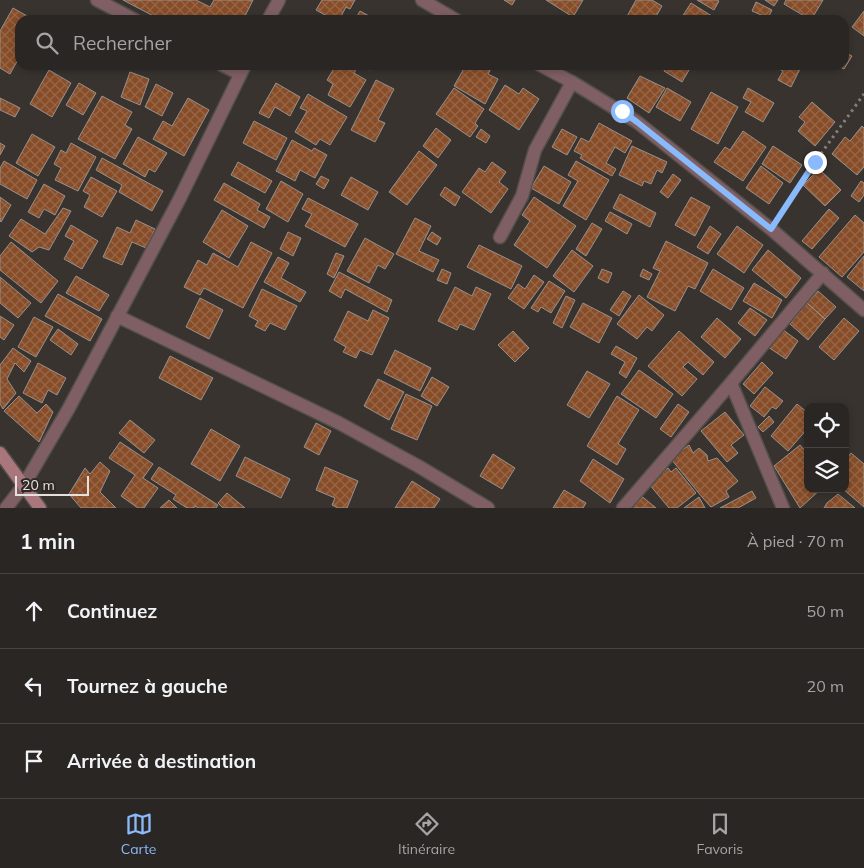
<!DOCTYPE html>
<html lang="fr">
<meta charset="utf-8">
<style>
:root{--surface:#2a2623;--page:#363230;--text:#f1f3f6;--muted:#a5a5a6;--line:#464341;--accent:#89bafc}
body{margin:0;font-family:Mulish,sans-serif;background:var(--page);color:var(--text)}
.controls{position:absolute;right:15px;bottom:15px;display:grid;overflow:hidden;border-radius:10px;box-shadow:0 2px 8px #0003}
.controls button{width:45px;height:45px;display:grid;place-items:center;padding:0;border:0;border-bottom:1px solid var(--line);background:var(--surface);color:var(--text);font:25px sans-serif}
.scale{position:absolute;left:15px;bottom:12px;width:74px;box-sizing:border-box;padding-left:5px;border:2px solid #e3e0de;border-top:0;font-size:14px;line-height:18px;white-space:nowrap;color:#e3e0de;-webkit-text-stroke:4px #2e2925;paint-order:stroke}
.stop{position:absolute;width:15px;height:15px;margin:-11px;border:4px solid #89bafc;border-radius:50%;background:#fff}
.stop.end{background:#89bafc;border-color:#fff;box-shadow:0 1px 5px #0008}
.list{margin:0;padding:0;list-style:none}
h2{display:flex;justify-content:space-between;align-items:center;height:65px;margin:0;padding:0 20px;font-size:21px}
h2 small{font-size:16px;font-weight:400;color:var(--muted)}
.list li{display:grid;grid-template-columns:32px 1fr auto;gap:15px;align-items:center;box-sizing:border-box;height:75px;padding:0 20px;border-top:1px solid var(--line)}
.list b{display:block;font-size:19px;white-space:nowrap}
.list em{font-size:16px;font-style:normal;color:var(--muted)}
.icon{flex:none;width:28px;height:28px;fill:none;stroke:currentColor;stroke-width:2;stroke-linecap:round;stroke-linejoin:round}
.map{position:relative;flex:none;width:864px;height:508px;overflow:hidden}
.search{position:absolute;background:var(--surface);box-shadow:0 2px 8px #0003;left:15px;right:15px;top:15px;height:55px;display:flex;align-items:center;gap:12px;box-sizing:border-box;padding:0 18px;border-radius:15px;color:var(--muted);font-size:19px}
.sheet{height:290px;background:var(--surface)}
nav{display:flex;justify-content:space-around;align-items:center;box-sizing:border-box;height:70px;border-top:1px solid var(--line);background:var(--surface);font-size:14px;color:var(--muted)}
nav a{display:grid;justify-items:center;gap:2px}
nav .on{color:var(--accent)}
.map>svg:first-child{display:block}
</style>
<div class="map">
<svg width="864" height="508" viewBox="0 0 864 508">
<defs>
<pattern id="building-cross-hatch" width="8" height="8" patternUnits="userSpaceOnUse" patternTransform="scale(1.25)"><rect width="8" height="8" fill="#874d28"/><path d="M0 0l8 8M0 8l8-8" fill="none" stroke="#986647"/></pattern>
</defs>
<rect width="100%" height="100%" fill="#38332f"/>
<!-- building -->
<path fill="url(#building-cross-hatch)" stroke="#97908c" d="M123,0H196L210,7L214,0H253L243,20H161Z
M322,0H355L350,9L346,7L339,20H334L316,10Z
M504,0H515L512,5Z
M546,0H583L573,17Z
M636,0H652L662,6L654,20H625Z
M697,0H717L719,1L714,10Z
M765,0H778L774,6Z
M786,0H823L811,20L784,4Z
M756,2L772,10L768,18L752,11Z
M691,3L715,18L713,20H680Z
M13,8L34,20H20V56L10,74L0,68V31Z
M360,11L371,17L376,20H355Z
M864,11V36L852,27Z
M844,52L852,56L844,69L837,65H844Z
M336,65L342,67L344,65H358L354,73L366,80L350,107L328,95L333,84L327,80Z
M362,65H373L370,70Z
M466,65L476,67L477,65H488L492,67L488,74L498,79L485,104L454,86Z
M668,65H692L682,82L664,71Z
M771,65H802L791,87L778,80L783,71Z
M49,70L71,83L52,117L30,104Z
M130,72L149,79L140,105L121,97Z
M640,76L665,88L649,113L627,98Z
M376,80L394,89L378,120L385,123L375,142L351,130Z
M79,83L96,93L83,115L66,105Z
M276,83L300,97L290,116L275,107L269,118L259,113Z
M156,84L173,93L162,116L145,107Z
M505,85L519,94L523,88L539,99L519,130L489,110Z
M454,88L484,109L475,123L478,126L470,137L436,114Z
M667,88L691,102L680,121L656,107Z
M748,88L774,103L763,122L745,112L751,102L743,98Z
M711,92L738,107L718,144L691,129Z
M308,94L347,117L330,145L320,139L316,145L295,132L307,111L300,108Z
M102,96L132,112L125,125L132,129L115,159L78,139Z
M0,98L20,108L15,117L0,110Z
M188,98L209,110L184,156L153,139L163,121L172,126Z
M812,102L835,122L815,146L798,131L805,122L799,117Z
M254,121L287,138L276,160L243,143Z
M599,123L632,141L625,153L615,147L606,163L616,169L612,176L580,158L582,155L574,151L581,138L589,142Z
M862,126L864,128V167L857,175L832,154L845,137L850,141Z
M436,128L451,140L438,158L423,146Z
M481,129L490,136L486,143L476,137Z
M562,129L577,137L567,155L552,147Z
M743,131L766,147L743,181L714,162L725,147L730,150Z
M32,134L55,147L38,176L16,163Z
M138,137L167,153L155,172L149,169L145,177L123,164Z
M292,140L312,151L314,148L327,155L315,178L300,170L295,181L276,171Z
M0,143L5,146L0,155Z
M71,143L96,157L78,191L55,180L61,168L54,164L61,150L66,153Z
M632,146L667,162L662,173L657,170L651,184L644,181L642,186L619,175Z
M773,146L802,165L790,183L762,164Z
M419,151L437,165L407,205L389,192Z
M102,158L163,191L152,211L119,192L122,185L96,170Z
M4,161L37,180L27,199L0,184V168Z
M576,161L609,180L586,220L563,206L578,181L568,175Z
M238,162L272,181L265,193L231,175Z
M492,162L506,172L499,182L508,189L491,213L462,192L479,168L485,172Z
M544,166L571,182L559,204L531,188Z
M761,166L783,183L769,204L746,188Z
M819,169L841,190L825,206L803,185Z
M673,174L681,180L668,198L660,192Z
M321,176L329,180L324,189L316,184Z
M91,177L117,191L102,217L84,207L90,195L83,191Z
M351,177L378,192L368,210L341,195Z
M281,181L303,194L288,222L266,209Z
M861,181L864,183V195L859,202L851,196Z
M224,183L260,204L257,210L270,217L264,228L214,200Z
M44,184L65,196L55,215L44,209L39,218L28,212Z
M445,187L460,197L455,206L440,195Z
M620,194L656,213L650,227L613,208Z
M0,197L11,205L1,222L0,221Z
M534,197L576,226L547,268L514,245L530,221L522,215Z
M691,197L710,207L695,236L675,225Z
M308,198L358,224L345,247L305,226L312,214L302,209Z
M63,208L71,211L49,250L39,247L32,252L9,236L21,219L45,234Z
M829,209L839,218L812,249L802,241Z
M222,210L248,226L229,258L203,242Z
M610,212L632,224L627,234L605,221Z
M855,215L864,223V252L842,277L819,257Z
M415,218L431,226L419,251L439,260L433,272L396,254Z
M136,220L155,229L146,248L132,242L122,265L103,257L117,227L130,233Z
M592,223L602,229L586,256L576,249Z
M71,225L98,241L82,269L64,259L74,241L65,236Z
M710,226L721,234L708,254L697,247Z
M737,226L763,245L744,273L717,254Z
M288,232L301,238L293,256L280,249Z
M432,232L441,238L437,245L427,239Z
M365,238L394,254L385,269L378,265L369,283L347,271Z
M666,241L708,263L695,289L688,286L675,311L647,297L660,271L653,268Z
M11,242L58,281L41,303L0,270V256Z
M251,242L272,253L243,308L204,288L200,295L184,287L198,260L207,265L213,253L238,267Z
M479,245L522,266L511,289L467,267Z
M572,250L593,266L574,292L553,276Z
M768,250L801,278L786,298L752,270Z
M336,253L344,256L334,278L327,274Z
M864,256V291L847,277Z
M278,257L289,263L281,278L306,292L300,302L264,282Z
M442,269L451,273L447,284L437,280Z
M602,269L612,273L608,283L598,278Z
M643,269L652,274L649,280L640,276Z
M713,269L744,288L731,310L700,291Z
M339,272L392,300L387,312L345,289L341,298L329,291Z
M534,275L544,282L524,309L508,298L518,284L525,289Z
M76,276L109,295L99,311L66,293Z
M0,277L31,303L18,318L0,303Z
M549,281L565,291L551,313L541,307L538,312L531,308Z
M754,283L782,300L772,318L743,301Z
M455,287L472,296L476,287L491,294L474,330L460,324L457,330L438,321Z
M262,289L297,306L285,330L270,323L265,331L255,326L258,321L249,316Z
M623,291L631,296L619,316L610,310Z
M818,291L836,307L825,319L807,303Z
M58,294L102,319L90,341L45,316Z
M639,295L664,315L652,331L647,327L637,339L617,324Z
M566,296L575,300L562,328L553,323Z
M200,298L223,310L209,339L186,327Z
M583,303L612,318L599,343L570,327Z
M807,303L825,319L808,340L790,324Z
M750,308L767,320L755,336L738,323Z
M373,310L389,318L372,355L360,350L356,358L343,352L346,347L334,340L348,311L368,321Z
M0,316L14,325L4,340L0,337Z
M34,317L53,327L36,357L18,347Z
M717,318L741,339L725,358L701,337Z
M844,318L859,331L834,360L819,347Z
M58,329L78,344L71,355L50,340Z
M782,329L798,341L786,359L768,347Z
M513,331L529,348L515,362L498,345Z
M679,331L714,362L703,375L688,362L683,367L697,379L682,396L648,366Z
M616,346L637,358L626,378L619,373L625,362L611,354Z
M13,348L31,361L24,372L15,363L7,379L16,393L3,409L0,404V365Z
M395,350L431,368L420,391L384,373Z
M170,356L213,378L201,400L159,378Z
M762,362L773,373L754,394L743,384Z
M38,363L66,378L57,395L48,390L42,403L23,393Z
M639,370L673,394L656,418L621,394Z
M587,371L610,384L589,418L567,405Z
M432,377L449,387L437,406L421,396Z
M378,379L404,392L389,420L364,406Z
M765,387L783,401L776,409L772,407L764,417L750,406Z
M406,394L432,406L417,440L391,429Z
M19,396L37,413L46,404L53,412L39,442L4,411Z
M617,396L639,410L618,444L626,449L617,465L587,446Z
M678,404L689,412L671,437L660,429Z
M797,404L808,413V428L788,451L771,436Z
M725,412L744,435L731,445L738,453L727,462L701,431Z
M769,416L774,422L763,432L758,427Z
M130,420L155,440L144,453L119,433Z
M316,423L331,431L319,455L304,447Z
M211,429L240,446L220,481L191,464Z
M120,442L153,464L143,478L158,488L144,508H138L121,496L135,475L109,458Z
M689,445L693,453L699,448L707,455L708,461L717,458L738,481L726,491L729,497L711,507L702,497L671,459Z
M800,445L808,454V489H821L800,508L774,466Z
M851,453L864,464V507L843,489H845V461Z
M493,454L515,468L502,489L480,476Z
M245,457L290,479L281,498L236,476Z
M593,459L624,479L610,503L580,481Z
M100,462L110,471L100,492L116,508H81L69,494L85,468L90,474Z
M159,467L218,505L216,508H198L195,506L194,508H187L173,499L176,495L151,479Z
M325,467L358,481L347,508H338L332,505L335,498L316,490Z
M668,468L671,472L676,468L696,493L677,508H669L649,484Z
M412,481L440,499L434,508H395Z
M564,490L586,503L583,508H553Z
M752,491L756,498L738,508H720Z
M227,493L245,508H223L218,503Z
M639,494L656,508H630Z
M838,494L855,508H824L827,503Z
M699,497L705,508H684Z
M169,500L177,508H160Z"/>
<g fill="none" stroke-linecap="round" stroke-linejoin="round">
<!-- service casing -->
<g stroke="#534f4b" stroke-width="15">
<path id="service" d="M500,237L522,196L535,150L572,82"/>
</g>
<!-- minor casing -->
<g stroke="#534f4b" stroke-width="15">
<path id="minor" d="M97,0L135,20
M422,0L456,20
M268,20L279,0
M222,65L240,74
M540,65L572,82L637,122L771,229L864,310
M117,316L339,423L418,466L488,508
M731,383L783,508
M6,508L24,485L69,408L179,200L245,65
M623,508L731,383L823,273"/>
</g>
<!-- secondary casing -->
<g stroke="#534f4b" stroke-width="15">
<path id="secondary" d="M0,453L40,508"/>
</g>
<!-- path -->
<path stroke="#84807d" stroke-width="3" stroke-dasharray="2.5 4" stroke-linecap="butt" d="M781,213L815,162L864,94"/>
<!-- service -->
<use href="#service" stroke="#7f5f63" stroke-width="12"/>
<!-- minor -->
<use href="#minor" stroke="#7f5f63" stroke-width="12"/>
<!-- secondary -->
<use href="#secondary" stroke="#a9767d" stroke-width="12"/>
</g>
<g fill="none" stroke-linecap="round" stroke-linejoin="round">
<!-- route -->
<path stroke="#89bafc" stroke-width="6" d="M622,111L637,122L771,229L815,162"/>
</g>
</svg>
<div class="controls">
<button><svg class="icon" aria-label="locate" viewBox="0 0 24 24"><circle cx="12" cy="12" r="6"/><path d="M12 2v4M12 18v4M2 12h4M18 12h4"/></svg></button>
<button><svg class="icon" aria-label="layers" viewBox="0 0 24 24"><path d="M12 4l9 5-9 5-9-5zM3 14l9 5 9-5"/></svg></button>
</div>
<div class="scale">20 m</div>
<div class="stop" style="left:622px;top:111px"></div>
<div class="stop end" style="left:815px;top:162px"></div>
<div class="search"><svg class="icon" aria-label="search" viewBox="0 0 24 24"><circle cx="10" cy="10" r="6"/><path d="M15 15l6 6"/></svg>Rechercher</div>
</div>
<section class="sheet">
<h2>1 min<small>À pied · 70 m</small></h2>
<ul class="list">
<li><svg class="icon" aria-label="ahead" viewBox="0 0 24 24"><path d="M12 20V5M6 11l6-6 6 6"/></svg><div><b>Continuez</b></div><em>50 m</em></li>
<li><svg class="icon" aria-label="left" viewBox="0 0 24 24"><path d="M17 20v-9H6M10 6l-5 5 5 5"/></svg><div><b>Tournez à gauche</b></div><em>20 m</em></li>
<li><svg class="icon" aria-label="arrive" viewBox="0 0 24 24"><path d="M6 21V4h12l-3 4 3 4H6"/></svg><div><b>Arrivée à destination</b></div></li>
</ul>
</section>
<nav>
<a class="on"><svg class="icon" aria-label="map" viewBox="0 0 24 24"><path d="M3 6l6-2 6 2 6-2v14l-6 2-6-2-6 2zM9 4v14M15 6v14"/></svg>Carte</a>
<a><svg class="icon" aria-label="directions" viewBox="0 0 24 24"><path d="M12 3l9 9-9 9-9-9zM9 14v-3h6M13 9l2 2-2 2"/></svg>Itinéraire</a>
<a><svg class="icon" aria-label="saved" viewBox="0 0 24 24"><path d="M7 4h10v16l-5-4-5 4z"/></svg>Favoris</a>
</nav>
